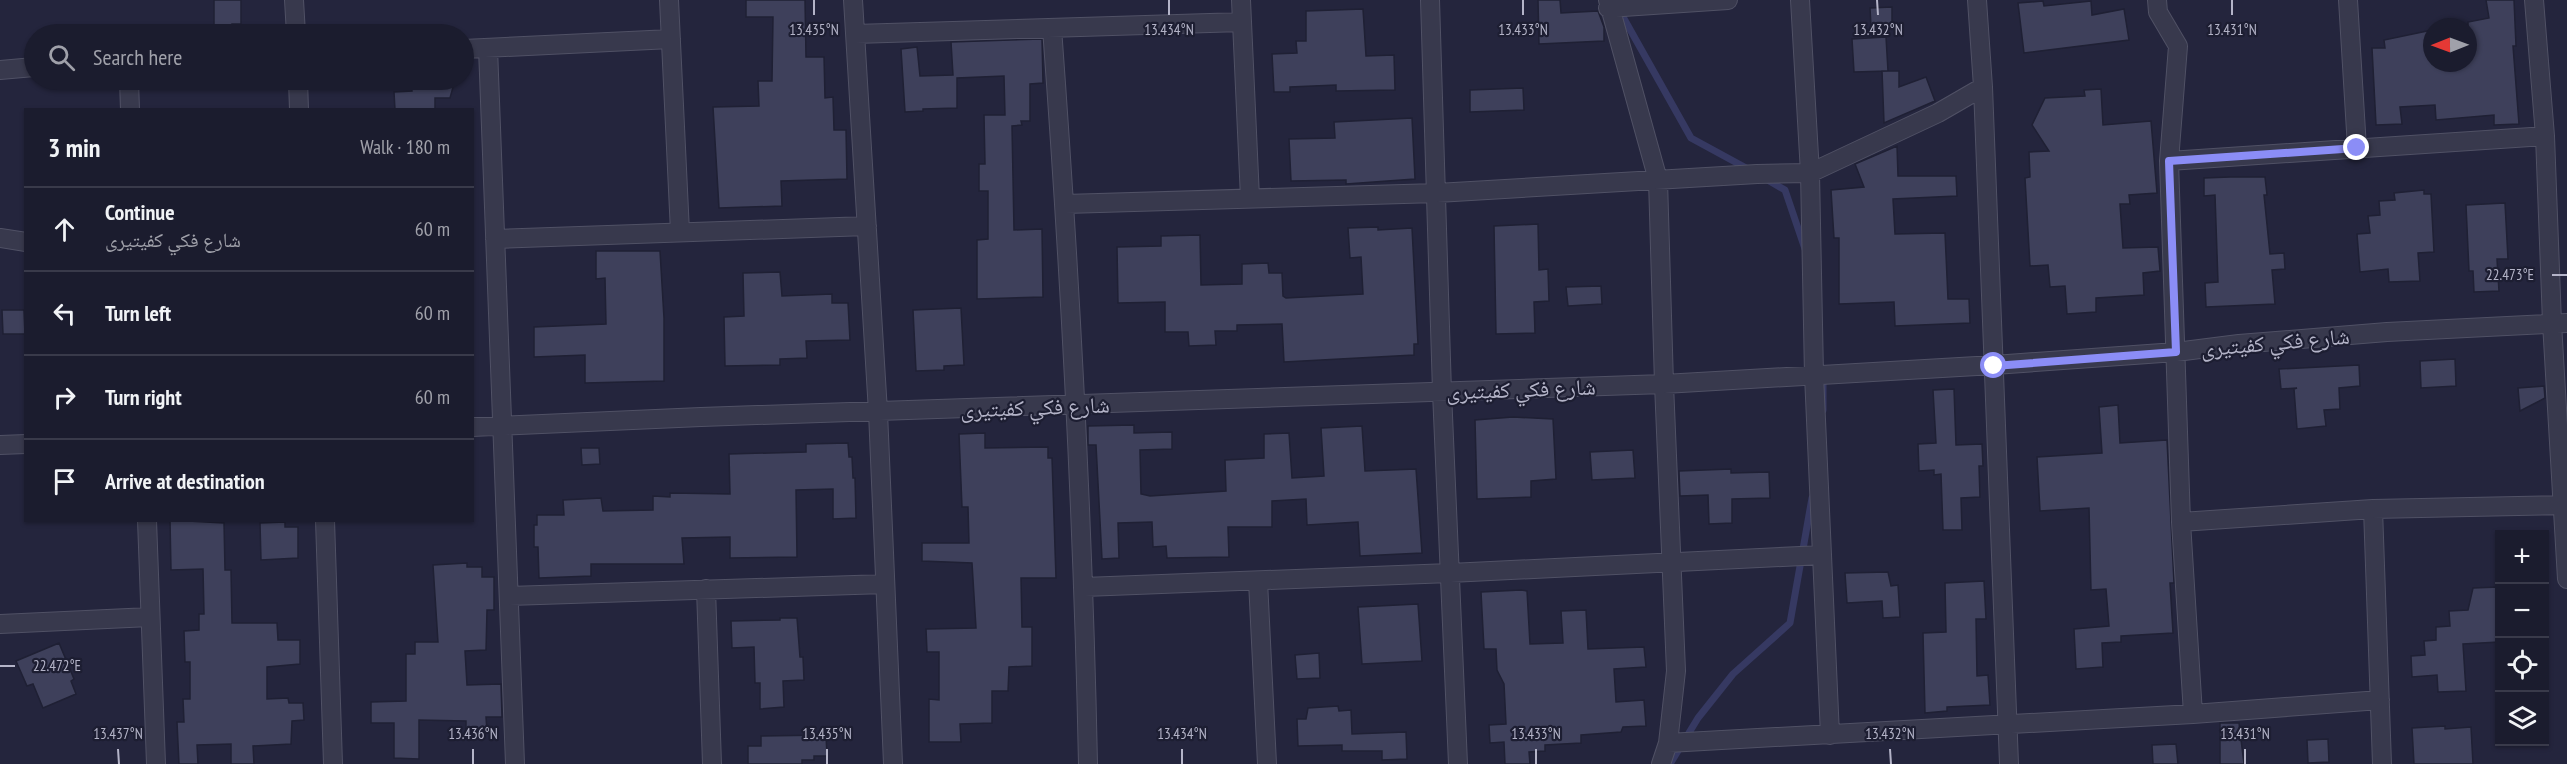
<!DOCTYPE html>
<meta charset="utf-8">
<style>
:root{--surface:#1b1c2e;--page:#242536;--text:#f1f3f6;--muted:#a0a1aa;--line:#393a4a}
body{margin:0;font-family:"PT Sans Narrow","Noto Naskh Arabic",sans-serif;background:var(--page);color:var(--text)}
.controls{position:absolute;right:18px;bottom:18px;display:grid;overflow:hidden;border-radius:0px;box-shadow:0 2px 4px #0004}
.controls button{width:54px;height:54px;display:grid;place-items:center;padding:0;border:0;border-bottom:2px solid var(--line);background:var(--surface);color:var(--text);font:30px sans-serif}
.compass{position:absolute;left:2423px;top:18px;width:54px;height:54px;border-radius:50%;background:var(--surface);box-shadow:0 2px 4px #0004;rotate:269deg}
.stop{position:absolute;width:18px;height:18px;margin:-14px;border:4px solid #8b8df6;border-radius:50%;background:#fff}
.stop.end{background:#8b8df6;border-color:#fff;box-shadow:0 2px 6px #0008}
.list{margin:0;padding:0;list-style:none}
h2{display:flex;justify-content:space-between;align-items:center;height:78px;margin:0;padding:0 24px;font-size:26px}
h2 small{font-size:20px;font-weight:400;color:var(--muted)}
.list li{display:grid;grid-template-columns:39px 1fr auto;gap:18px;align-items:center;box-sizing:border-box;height:84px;padding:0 24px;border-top:2px solid var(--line)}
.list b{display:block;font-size:22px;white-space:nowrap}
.list p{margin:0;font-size:20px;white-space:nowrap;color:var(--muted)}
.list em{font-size:20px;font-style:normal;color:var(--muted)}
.icon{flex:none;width:33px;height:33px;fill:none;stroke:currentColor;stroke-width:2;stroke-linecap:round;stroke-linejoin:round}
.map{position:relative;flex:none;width:2567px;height:764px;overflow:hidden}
.search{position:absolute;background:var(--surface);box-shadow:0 2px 4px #0004;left:24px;top:24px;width:450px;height:66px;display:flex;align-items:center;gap:15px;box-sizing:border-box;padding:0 21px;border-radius:33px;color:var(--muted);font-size:22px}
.panel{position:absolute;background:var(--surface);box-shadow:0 2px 4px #0004;left:24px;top:108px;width:450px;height:414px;border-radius:0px}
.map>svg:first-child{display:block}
</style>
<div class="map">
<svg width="2567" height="764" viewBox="0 0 2567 764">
<rect width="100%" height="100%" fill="#24253d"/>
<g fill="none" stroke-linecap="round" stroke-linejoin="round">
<!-- stream -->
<path stroke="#363962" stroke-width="7" d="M1618,8L1691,138L1748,169
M1766,179L1785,190L1805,249
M1823,382V410
M1670,764L1698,718L1733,674L1790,623L1812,498"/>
</g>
<!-- building -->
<path fill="#3e405b" stroke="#1f2034" stroke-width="1.5" d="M214,0H241V24H232V34H214Z
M746,0H805L806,57H824L825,98L833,97L834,130H846L847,179L781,181L782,206L719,208L713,107L759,106L758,81H772L773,17H746Z
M1538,0H1560L1561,13L1598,11L1604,27V41L1539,44Z
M2486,0H2514L2516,46H2513L2519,124L2494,125V115L2436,120L2435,105L2400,107L2402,124L2376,125L2372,48H2385L2384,40L2432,30V63H2468V22L2489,18Z
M2043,1L2044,6L2091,1L2092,15L2124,9L2129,40L2024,53L2018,3Z
M1892,7V26L1871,27L1870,8Z
M1363,9L1366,56L1394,55L1395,90L1336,91V85L1290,87V92H1274L1272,54L1297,53L1296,41H1306V11Z
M1886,37L1888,71L1854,72L1852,39Z
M1042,39L1043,83L1030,84V121H1021L1022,125L1012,126L1014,230L1042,229L1043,297L977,299V240L988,239V191H979V164H985L984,115H1005L1004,76L957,78V108L923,109V111L905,112L901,49L917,47L920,76L953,75L951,42Z
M1882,71H1899V87L1926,77L1935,101L1884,123Z
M411,80H455L450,98H435V110H395L394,92L412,91Z
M1523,88L1524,110L1470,112V90Z
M2101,89L2103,125L2151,121L2157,193L2129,195L2130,204H2120L2123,248L2158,247L2160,271L2143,273L2144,295L2096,298V312L2067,314L2065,286L2050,287L2048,265L2030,266L2025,178L2030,177L2029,152L2049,151L2032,125L2045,98L2085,96L2084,90Z
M1412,118L1415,179L1346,184V180L1291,181L1289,139L1335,138L1334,122Z
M1897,146L1898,176H1956L1957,196L1893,199L1895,234L1945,233L1948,299H1969L1970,323L1895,326L1894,302L1839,304V238H1834L1831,190L1864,187L1855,164Z
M2230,177H2265L2267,195H2264L2270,254L2284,253L2285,269L2272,270L2275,304L2206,307L2205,283L2218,282L2215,195L2204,196V178Z
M2424,190V194H2431L2434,252L2418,253L2420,281L2389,282L2388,269L2360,272L2357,234L2370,233L2368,216L2380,215L2379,201L2395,200L2394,193Z
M2505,203L2508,259H2497L2499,291L2474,292L2473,271H2469L2466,205Z
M1538,224L1539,270L1548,269L1549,301L1534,302L1535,333L1496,334L1494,226Z
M1378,227V230L1412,228L1418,344H1414V355L1284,362L1282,324L1237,325V331H1215L1216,345L1189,346L1188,332H1165V302L1118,303L1117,247L1161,246V236L1200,235L1201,285L1242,284V264L1268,263L1269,273H1282L1283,296L1286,298L1363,294L1361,257L1350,258L1348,228Z
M596,251H660L664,318V381L585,383V355L534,357V327L606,324L605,278L596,279Z
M780,272L782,296L832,294V303H848L850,340L806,341L807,358L780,359V365L725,366L724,317L744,316L743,273Z
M1601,286L1602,304L1568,306L1566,287Z
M961,308L964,365L944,366V370L916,371L913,310Z
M2,310H24L25,334H3Z
M2455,359L2456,386L2421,388L2420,361Z
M2359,365L2360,386L2339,388L2340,409L2324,410L2326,426L2297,429L2294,389L2297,388L2281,389L2279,369Z
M2544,386L2545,398L2520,411L2518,388Z
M1954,389L1956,445L1982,444L1983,466H1979L1980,497L1961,498L1962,530H1943L1941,474L1934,475V470L1919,471L1918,444L1936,443L1933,390Z
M2118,405L2120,443L2167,440L2174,583H2170L2173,633L2121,636V642L2102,643L2103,667L2076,669L2074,629L2109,626L2106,589L2091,590L2089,508L2040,511L2037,457L2102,453L2099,407Z
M1513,417L1553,419L1556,479L1531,481V497L1477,499L1475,420Z
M1134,425V433L1172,432V449L1140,450L1141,494L1150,496L1226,491L1225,460L1264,458V434L1289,433L1292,478L1324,476L1321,428L1362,426L1365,471L1416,469L1422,553L1360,556L1358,522L1307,525L1306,499L1272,501V527H1228L1229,557L1167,558L1166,546L1153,547L1152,522L1118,523L1119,558L1102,559L1096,445H1088V426Z
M985,433V448L1048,447V458H1052L1056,578H1021L1022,627H1032V666L1009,667L1008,691H992V723L960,724L961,742H929V699L939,700V652H927L926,629L976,628L972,563L922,561V543H969L968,507H962L959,434Z
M848,443L849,457H852L853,478H855L856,518L833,519V489L796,490L797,557L730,558V537L682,538L684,564H591V576L539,578L538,547H534V525H537V515H564L563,500L601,498L603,511L653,510V496L670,497V493L730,494L729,454L806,452V444Z
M581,448H599L600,464L582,465Z
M1633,450L1635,478L1592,480L1590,452Z
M1731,469V473L1769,472L1770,498L1732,499V523L1709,524L1708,495L1680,496L1679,471Z
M170,520L224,523L225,570H231L232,623H277L278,640H300V664L267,667V699L288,698L289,703H303L304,720L292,721L291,744L253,746L254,764H231V744L197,745L198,764H179L177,722H184L183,699H190V662H185L184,631L199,630V614H204L203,569L171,570Z
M285,522V527H298V558L261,560L260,523Z
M467,563V567H482V577H494V610H487L486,650L465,651L467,685L501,684L502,717H486L487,731L466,732V721L419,720V759L394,758V723H371V702L406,701V654H415V642H438L433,565Z
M1888,572L1891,586L1898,585L1900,617L1883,618L1882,601L1847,603L1845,573Z
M1984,581L1986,619H1976L1977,676L1988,675L1990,705L1947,707V711L1925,713L1923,633L1946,632L1945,583Z
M2499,587V642L2463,644L2466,691L2438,692L2437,675L2412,677L2411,656L2425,655L2424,641L2436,640V627L2450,626L2449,611L2468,610L2473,588Z
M1521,590L1527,591L1530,644L1563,643L1561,611L1586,610L1588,649L1644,647L1646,667L1614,669L1616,702L1644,700L1646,726L1623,727L1621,732L1581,735V743L1545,745V751L1529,752L1530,764H1505L1504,742L1490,743L1489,725L1506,724L1504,684L1497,670L1496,649H1484L1481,592Z
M1418,604L1422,661L1362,664L1358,607Z
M780,618H797L800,657H803L804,680L783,681L784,707L760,709V683H755L754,647L732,648L731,621L780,620Z
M59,643L74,679L71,681L76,694L43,708L33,684L27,686L16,661Z
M1319,653L1320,678L1297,679L1295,655Z
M1338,706L1339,711L1351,710L1352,734L1406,732L1407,759L1382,760V751H1342V745L1298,746L1297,719H1306L1308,708Z
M2220,723H2239L2244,764H2220Z
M2445,726V729L2471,727L2473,764H2414L2412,728Z
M826,735L827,756H814V760H802V764H748V746H761V736Z
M2328,739L2329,762L2308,763L2307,740Z
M2176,744L2178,764H2153L2152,745Z"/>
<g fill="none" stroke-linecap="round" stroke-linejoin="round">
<!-- minor casing -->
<g stroke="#505165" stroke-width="20">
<path id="minor" d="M294,0L296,34
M669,0L680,232
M853,0L878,412L893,764
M1241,0L1250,198
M1430,0L1442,392L1458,764
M1608,0L1658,180L1664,384L1676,671L1668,743L1661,764
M1800,0L1810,173L1814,375L1830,735
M1977,0L1983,87L2009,764
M2157,0L2158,12L2178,46L2169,161L2181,522L2193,714
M2348,0L2357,148
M2534,0L2545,136L2552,323L2567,579
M1608,8L1728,0
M1052,28C1070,273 1083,518 1088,764
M855,34L1242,22
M488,48L515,764
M464,49L671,39
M0,70L34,67
M129,80L130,110
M298,80L299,110
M2169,161L2545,136
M1065,204L1437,193L1757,174L1810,173L1938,113L1983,87
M0,238L26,242
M495,239L867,226
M472,427L701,417L1664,384L1994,365L2176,352L2239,344L2387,332L2567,323
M0,445L26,444
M2373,509L2382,764
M147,520L156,764
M325,520L333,764
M2181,522L2373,509L2567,505
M1258,581L1267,764
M1084,587L1450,573L1822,555
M706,589L712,764
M509,596L885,584
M0,624L150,617
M1668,743L2193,714L2380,700"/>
</g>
<!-- minor -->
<use href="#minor" stroke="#38394d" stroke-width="18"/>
</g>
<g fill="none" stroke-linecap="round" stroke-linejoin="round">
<!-- route -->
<path stroke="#8b8df6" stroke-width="8" d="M1994,366L2176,352L2169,161L2357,148"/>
</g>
<!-- ticks -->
<path fill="none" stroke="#b4b4c8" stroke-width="2" d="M814,0V15M1169,0V15M1523,0V15M1877,0L1878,15M2232,0V15M2552,275H2567M0,666H15M118,749L119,764M473,749V764M827,749V764M1182,749V764M1536,749V764M1890,749L1891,764M2245,749V764"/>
<g text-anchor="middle" stroke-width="4.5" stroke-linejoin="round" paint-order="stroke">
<!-- street labels -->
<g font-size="22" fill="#b4b4c8" stroke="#1d1e32">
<text transform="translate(2275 342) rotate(-5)" y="8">شارع فكي كفيتيرى</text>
<text transform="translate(1521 389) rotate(-2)" y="8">شارع فكي كفيتيرى</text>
<text transform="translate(1035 407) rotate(-2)" y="8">شارع فكي كفيتيرى</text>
</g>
</g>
<g font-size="15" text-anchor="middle" fill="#b4b4c8" stroke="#1d1e32" stroke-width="4.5" stroke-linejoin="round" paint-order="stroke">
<text x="814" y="35">13.435°N</text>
<text x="1169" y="35">13.434°N</text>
<text x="1523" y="35">13.433°N</text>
<text x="1878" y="35">13.432°N</text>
<text x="2232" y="35">13.431°N</text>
<text x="2510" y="280">22.473°E</text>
<text x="57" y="671">22.472°E</text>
<text x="118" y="739">13.437°N</text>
<text x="473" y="739">13.436°N</text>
<text x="827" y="739">13.435°N</text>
<text x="1182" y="739">13.434°N</text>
<text x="1536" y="739">13.433°N</text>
<text x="1890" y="739">13.432°N</text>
<text x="2245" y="739">13.431°N</text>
</g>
</svg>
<div class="controls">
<button>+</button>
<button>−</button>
<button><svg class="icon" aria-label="locate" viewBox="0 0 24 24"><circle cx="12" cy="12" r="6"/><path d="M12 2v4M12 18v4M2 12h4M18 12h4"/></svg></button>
<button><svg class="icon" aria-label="layers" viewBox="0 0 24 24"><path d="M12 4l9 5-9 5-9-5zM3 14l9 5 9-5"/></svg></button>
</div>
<svg class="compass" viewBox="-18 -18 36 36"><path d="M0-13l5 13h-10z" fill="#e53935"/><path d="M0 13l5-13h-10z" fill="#a0a1aa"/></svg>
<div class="stop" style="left:1994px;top:366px"></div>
<div class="stop end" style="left:2357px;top:148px"></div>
<div class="search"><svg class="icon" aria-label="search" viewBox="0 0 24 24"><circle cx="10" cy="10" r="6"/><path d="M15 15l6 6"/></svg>Search here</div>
<section class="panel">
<h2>3 min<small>Walk · 180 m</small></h2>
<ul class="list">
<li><svg class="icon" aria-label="ahead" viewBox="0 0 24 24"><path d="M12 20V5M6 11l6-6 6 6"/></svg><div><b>Continue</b><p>شارع فكي كفيتيرى</p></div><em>60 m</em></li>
<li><svg class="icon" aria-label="left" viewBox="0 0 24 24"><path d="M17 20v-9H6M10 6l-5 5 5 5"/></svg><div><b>Turn left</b></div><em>60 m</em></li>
<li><svg class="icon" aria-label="right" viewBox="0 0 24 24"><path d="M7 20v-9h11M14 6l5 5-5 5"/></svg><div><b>Turn right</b></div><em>60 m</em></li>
<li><svg class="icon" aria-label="arrive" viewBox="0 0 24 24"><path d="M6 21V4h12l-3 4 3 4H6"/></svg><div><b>Arrive at destination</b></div></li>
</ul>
</section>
</div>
